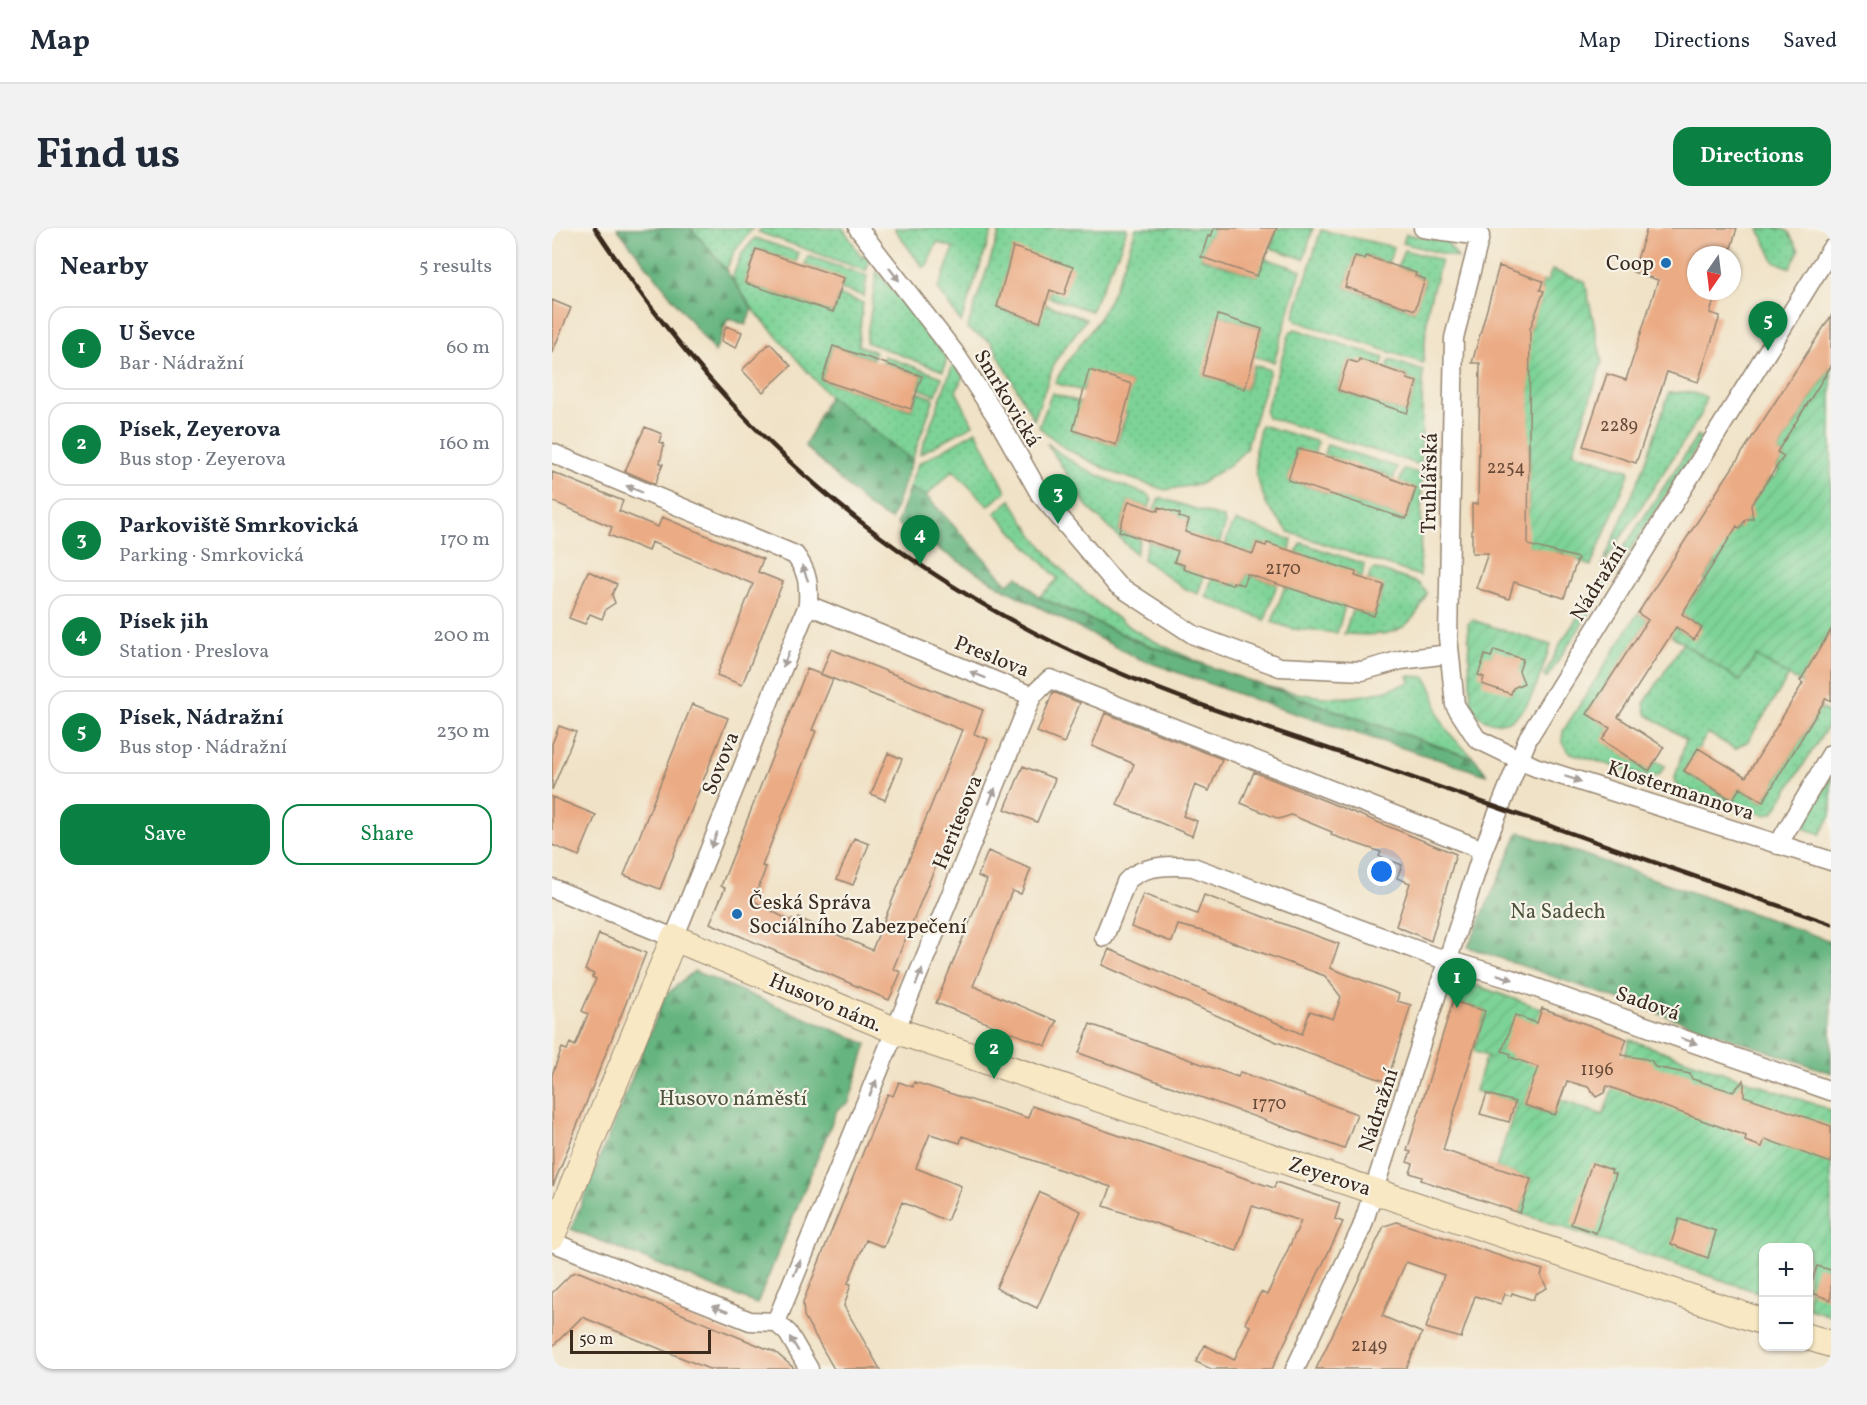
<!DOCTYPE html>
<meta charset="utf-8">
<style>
:root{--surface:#fff;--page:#f2f2f3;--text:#1f2937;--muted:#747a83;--line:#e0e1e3;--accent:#0b8043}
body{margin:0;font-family:Vollkorn,serif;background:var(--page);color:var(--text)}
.controls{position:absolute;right:18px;bottom:18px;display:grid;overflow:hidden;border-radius:12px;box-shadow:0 2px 4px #0004}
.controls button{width:54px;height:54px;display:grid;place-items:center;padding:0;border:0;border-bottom:2px solid var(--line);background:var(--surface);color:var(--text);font:30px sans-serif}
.compass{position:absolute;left:1135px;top:18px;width:54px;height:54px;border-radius:50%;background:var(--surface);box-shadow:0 2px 4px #0004;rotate:194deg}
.scale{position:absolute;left:18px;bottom:15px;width:141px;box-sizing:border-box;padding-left:6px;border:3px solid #3b2a1e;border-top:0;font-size:16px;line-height:21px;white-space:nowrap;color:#3b2a1e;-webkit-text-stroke:4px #f7f3e8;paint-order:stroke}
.you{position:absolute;left:830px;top:644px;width:21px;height:21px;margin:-15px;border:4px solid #fff;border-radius:50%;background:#1a73e8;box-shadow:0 0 0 9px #1a73e833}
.badge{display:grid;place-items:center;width:39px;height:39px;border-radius:50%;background:var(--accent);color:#fff;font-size:20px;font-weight:700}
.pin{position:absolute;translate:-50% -50px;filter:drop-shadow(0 2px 3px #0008)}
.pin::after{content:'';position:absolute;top:32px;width:21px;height:18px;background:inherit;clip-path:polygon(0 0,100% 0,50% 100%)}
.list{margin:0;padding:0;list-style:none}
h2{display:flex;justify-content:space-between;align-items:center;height:78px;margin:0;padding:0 24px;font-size:26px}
h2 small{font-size:20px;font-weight:400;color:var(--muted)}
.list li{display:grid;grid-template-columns:39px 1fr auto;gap:18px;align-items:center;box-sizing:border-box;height:84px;margin:0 12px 12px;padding:0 12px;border:2px solid var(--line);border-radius:18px}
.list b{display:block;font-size:22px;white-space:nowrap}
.list p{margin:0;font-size:20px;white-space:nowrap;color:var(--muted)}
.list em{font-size:20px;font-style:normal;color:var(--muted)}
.actions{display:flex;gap:12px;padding:18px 24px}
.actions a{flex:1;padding:14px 0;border:2px solid var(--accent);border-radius:18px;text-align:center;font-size:21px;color:var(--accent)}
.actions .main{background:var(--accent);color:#fff}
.map{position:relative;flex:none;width:1279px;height:1141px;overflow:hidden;border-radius:18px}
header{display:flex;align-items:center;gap:36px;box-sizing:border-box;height:84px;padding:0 30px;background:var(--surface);border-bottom:2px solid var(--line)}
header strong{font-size:28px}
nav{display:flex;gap:33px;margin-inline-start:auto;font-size:21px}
.intro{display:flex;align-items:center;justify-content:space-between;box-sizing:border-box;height:144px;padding:0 36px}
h1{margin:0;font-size:42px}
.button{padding:15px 27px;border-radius:18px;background:var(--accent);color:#fff;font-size:21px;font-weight:700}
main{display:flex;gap:36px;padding:0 36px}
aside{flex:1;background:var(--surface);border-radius:18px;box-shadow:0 2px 4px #0004}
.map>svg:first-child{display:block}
</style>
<header>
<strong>Map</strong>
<nav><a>Map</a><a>Directions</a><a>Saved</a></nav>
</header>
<div class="intro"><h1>Find us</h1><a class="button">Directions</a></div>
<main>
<aside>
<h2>Nearby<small>5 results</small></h2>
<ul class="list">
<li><span class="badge">1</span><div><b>U Ševce</b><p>Bar · Nádražní</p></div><em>60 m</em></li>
<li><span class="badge">2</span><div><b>Písek, Zeyerova</b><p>Bus stop · Zeyerova</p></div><em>160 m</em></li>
<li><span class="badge">3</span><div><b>Parkoviště Smrkovická</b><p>Parking · Smrkovická</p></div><em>170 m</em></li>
<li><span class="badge">4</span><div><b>Písek jih</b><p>Station · Preslova</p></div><em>200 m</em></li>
<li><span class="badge">5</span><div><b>Písek, Nádražní</b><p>Bus stop · Nádražní</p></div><em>230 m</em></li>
</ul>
<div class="actions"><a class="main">Save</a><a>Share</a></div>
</aside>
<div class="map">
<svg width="1279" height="1141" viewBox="0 0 1279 1141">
<defs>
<pattern id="grass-dots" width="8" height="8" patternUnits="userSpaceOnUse" patternTransform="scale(1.5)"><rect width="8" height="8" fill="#7dd397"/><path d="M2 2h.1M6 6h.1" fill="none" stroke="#6db582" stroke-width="1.8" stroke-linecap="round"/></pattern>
<pattern id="forest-firs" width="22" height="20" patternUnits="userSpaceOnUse" patternTransform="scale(1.5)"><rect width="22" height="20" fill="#66b580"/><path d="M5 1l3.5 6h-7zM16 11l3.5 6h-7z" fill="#559368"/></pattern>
<pattern id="garden-furrows" width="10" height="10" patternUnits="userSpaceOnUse" patternTransform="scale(1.5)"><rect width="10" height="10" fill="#7dd397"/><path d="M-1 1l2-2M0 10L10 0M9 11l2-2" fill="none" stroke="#6db582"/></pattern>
</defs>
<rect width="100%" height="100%" fill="#f7f3e8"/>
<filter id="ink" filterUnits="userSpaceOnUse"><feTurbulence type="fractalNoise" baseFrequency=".0167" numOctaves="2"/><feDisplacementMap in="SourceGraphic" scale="12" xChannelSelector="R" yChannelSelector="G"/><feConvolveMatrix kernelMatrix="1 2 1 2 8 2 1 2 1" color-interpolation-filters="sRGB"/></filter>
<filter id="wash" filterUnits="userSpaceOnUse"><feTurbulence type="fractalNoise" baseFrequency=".008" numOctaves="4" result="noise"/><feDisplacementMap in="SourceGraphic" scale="24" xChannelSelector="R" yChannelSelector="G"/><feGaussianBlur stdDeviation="1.35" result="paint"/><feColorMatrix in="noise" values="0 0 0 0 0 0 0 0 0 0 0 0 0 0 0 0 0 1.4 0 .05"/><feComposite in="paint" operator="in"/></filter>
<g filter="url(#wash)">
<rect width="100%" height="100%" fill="#f0e2c6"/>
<!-- grass -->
<path fill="url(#grass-dots)" stroke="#5c7e5a" stroke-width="1.5" d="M139,0H201L182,24L174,42Z
M210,0H291L310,30L313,27L317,33L314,43L206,4Z
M342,0H441L409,94L386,61L402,20L385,14L375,37L371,40Z
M449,0H575L567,23L539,83L496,69L498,63L461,20L445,80L487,94L493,76L534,91L503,133L482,192L439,114L415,101Z
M584,0H662L659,10L656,8L649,30L705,48L711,30L749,42L722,134L701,128L710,101L666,87L656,119L659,120L651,147L694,161L702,137L718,142L694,221L679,236L648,256L613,262L562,245L514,221L487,199L500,165L530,175L521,203L564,217L575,185L571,184L580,156L538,143L531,163L503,155C514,131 531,115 545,94C562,67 574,31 584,0Z
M725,0H761L752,31L719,20Z
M1227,0L1236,3L1247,22L1238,40L1222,33L1207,1Z
M769,2L842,19L836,35L815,28L813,32L803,29L793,59L862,83L873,52L863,48L864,45L846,39L852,22L889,32L876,79L871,135L744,93L742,88Z
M854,6L895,14L906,30L851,15Z
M203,10L247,25L244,35L204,21L193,55L281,84L287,67L311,75L306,117L323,124L321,131L281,118L270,152L359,182L365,164L382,170L360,232L277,168L200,80L180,50L189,27Z
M256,28L315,48L312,68L289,61L292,51L253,37Z
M325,43L395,130L391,143L314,114Z
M743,101L832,130L829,139L796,132L786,162L855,185L865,155L856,151V148L835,141L838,132L871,143L869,237L715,189L713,184L738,104Z
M332,128L390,149L384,167L366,160L370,147L330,135Z
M401,136L411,148L404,163L421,197L368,226Z
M1137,164L1154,169L1149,187L1049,340L1092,239L1117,165Z
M709,197L766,214L762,226L746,221L736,252L854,291L864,260L847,255L852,241L870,246L868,348L737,304L715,278L704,247L703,223Z
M424,203L454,263L436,278L401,242L374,268L357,260L366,236Z
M1146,207L1150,211L995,450L992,448L1010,413Z
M495,215C524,241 561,254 597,267L600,272L597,280L577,273L567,303L588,311L584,326L535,278Z
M775,217L845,239L841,252L835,251L836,247L815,241L814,244L777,228L775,231L771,229Z
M609,270L672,290L673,298L667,316L633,304L637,293L627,289L628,286L602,282L606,272Z
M459,272C488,323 531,369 581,401C607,418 639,430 667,443L589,414L487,369L506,351L443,285Z
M685,293L740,312L738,323L705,315L701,327L673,317L679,299Z
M596,313L626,323L623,335L652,348L646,366L630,359L591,331Z
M750,315L812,336L810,350L804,348V345L744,325Z
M824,341L866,355L875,365C857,409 836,408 792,406L801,381L822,388L832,358L816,352L819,343Z
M695,346L725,356L713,392L654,369L660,350L680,357L682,354L691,357Z
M733,358L793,378L785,405L741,401L720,394Z
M1086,385L1096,392L1036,486L1058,500L1051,512L1097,543L1103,533L1113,538L1107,547L1099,550L1016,524L1010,513L1011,503Z
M1131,415L1188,453L1204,428L1237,448L1196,513L1183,521L1156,505L1132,543L1180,572L1188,560L1211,574L1268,480L1278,485L1279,493L1221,585L1213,587L1126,559L1122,553L1134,511L1094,486L1092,476Z
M856,448L873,449C886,467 881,473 888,490C896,507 910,518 923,531L713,458C772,472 801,476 858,454Z
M1279,549V588L1268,606L1248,599Z"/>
<!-- forest -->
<path fill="url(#forest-firs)" stroke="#50704f" stroke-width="1.5" d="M65,0H139L174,42L200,80L194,97L176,90L163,124Z
M277,168L360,232L339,292L318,280L253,218Z
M357,260L374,268L456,356L466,348L487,369L589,415L923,531L935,547L720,478L585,430L454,362L345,296Z
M967,604L1279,713V845L916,719Z
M142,743L315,816L297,874L285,882L205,1076L19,1001L113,768Z"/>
<!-- garden -->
<path fill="url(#garden-furrows)" stroke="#5c7e5a" stroke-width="1.5" d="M1000,42L1033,53L1050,134L1021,224L1078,243L1039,338L1005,323L1003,326L974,317L977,267L973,266L976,257L978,216L974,215L976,206L977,104L991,63L988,62L991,53L995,54Z
M1279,138V473L1204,428L1188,453L1114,404L1118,396L1143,411L1149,399L1127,384L1154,354L1152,352L1163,335L1158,331L1181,295L1188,300L1194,291L1201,288L1195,280L1218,249L1222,250L1227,242L1224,240L1232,228L1225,224Z
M920,392L999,417C989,441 979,494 947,495C935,495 927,489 919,480L916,396Z
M908,752L1020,791L995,862L979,857L973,877L1002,887L1008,872L1051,887L1078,812L1279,882V1088L1257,1081L1256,1020H1212L1211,1066L968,985L979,951L944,940L965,875L923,863L932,833L937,829L921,823L933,783L901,773Z"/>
<g id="blocks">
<!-- building -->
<path fill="#ebac85" d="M662,0H725L705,48L649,29L656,8L659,9Z
M1095,0H1185L1177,27H1144V63H1165L1158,85L1168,88L1146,154L1115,144L1084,235L1031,218L1055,146L1074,152L1106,52L1081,44Z
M461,19L521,39L512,67L498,62L488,94L445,79Z
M204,21L292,50L281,84L193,55Z
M803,28L813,31L814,28L864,45L863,48L873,51L863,82L793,59Z
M947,38L991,53L988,62L992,63L978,101L976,317L1026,330L1012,370L962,354L957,371L924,360L936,325H920V276H926L928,135H920Z
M0,72L19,80L0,125Z
M666,87L710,101L693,161L650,147Z
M1279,88V138L1225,224L1232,228L1199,277L1201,291H1194L1188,301L1185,298L1130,386L1150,400L1142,412L1124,399L1066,489L1112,519L1097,543L1050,512L1058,500L1035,486L1096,392L1086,385Z
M174,98L190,104L184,120L169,113Z
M218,115L239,138L211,164L190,142Z
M281,118L370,148L359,181L270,152Z
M807,131L856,148L855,151L865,154L855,185L786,162L796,132L806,135Z
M537,142L580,156L564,217L521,202Z
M93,199L110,206L107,214L112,216L108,235L111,236L103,256L73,243Z
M746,221L797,234L864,260L854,291L736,252Z
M0,244L71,273L67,283L106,299L110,289L211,331L206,344L231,354L190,457L165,447L201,356L99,314L96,323L57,307L60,299L0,273Z
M577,273L606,283L607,279L628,286L627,289L637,292L633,304L701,326L705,315L714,318L715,315L804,344L803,348L832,357L822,388L695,346L691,357L681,354L680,357L631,341L632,337L622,334L626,323L567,303Z
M36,343L65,356L60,367L63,375L54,381L50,391L38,386L33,396L17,390Z
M1279,402V473L1274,470L1211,574L1188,560L1180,572L1132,543L1146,520L1194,549L1251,455L1248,453Z
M279,421L431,482L422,506L436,511L341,741L349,744L337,772L158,695L173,660L169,658L255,441L281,451L260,502L264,503L210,638L214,639L202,673L238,693L239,691L246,694L247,690L320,722L410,502L269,446Z
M942,422L971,431L967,443L972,455L961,460L959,466L930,456L932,449L926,447L933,427L939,429Z
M501,464L528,475L512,515L485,504Z
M140,476L176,490L108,661L72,647Z
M553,485L670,531L657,563L643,557L631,588L645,593L640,608L565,577L582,536L540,518Z
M7,498L24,504L0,562V516Z
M336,525L350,531L333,572L319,566Z
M471,538L503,551L485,594L453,581Z
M702,544L904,626L879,713L844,698L858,655L845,650L850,637L827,628L829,624L779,607L780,604L739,587L727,591L689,575Z
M0,569L44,587L27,628L0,617Z
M302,610L317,616L301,657L285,651Z
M436,623L479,641L469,666L460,663L421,758L505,793L494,818L384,775L435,652L426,648Z
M591,666L645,686L652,667L787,716L778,740L847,766L845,773L859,777L835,854L725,814L550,737L557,721L750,806L758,783L781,791L789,769L773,748L650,703L626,697L620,714L579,699Z
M47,706L94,725L1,958L0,847L10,820L15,822L18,815L23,818L36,786L30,783L44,751L40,749L42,746L33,742Z
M901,773L933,783L891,922L979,951L968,985L869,952L870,949L858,945L861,936L855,934L859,924L855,923Z
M990,780L1075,811L1069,827L1094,831L1100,833L1103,839L1138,846L1140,851L1181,864L1192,852V868L1279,898V935L1213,911L1210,919L1193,913L1194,908L1055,858L1052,865L1044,869L1036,859L1015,853L1003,887L972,877L986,839L958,829L959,826L950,823L963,787L985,795Z
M538,796L686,849L688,844L805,886L792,921L527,825Z
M347,854L361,859L362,854L476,890L480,878L722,960L724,954L788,975L783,991L791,994L720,1141H659L644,1134L653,1117L682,1132L698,1098L693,1095L709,1064L715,1067L749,993L700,978L685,1023L552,978L559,959L410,908L408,915L378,906L364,940L409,958L395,993L350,974L332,1019L314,1012L296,1055L299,1056L292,1078L328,1141H282L252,1088L251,1074L330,877L336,866L341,868Z
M935,866L963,874L957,894L928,886Z
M1040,935L1060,942L1059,945L1064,946L1044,1005L1019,996Z
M488,964L529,983L485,1080L444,1060Z
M1127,991L1164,1003L1156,1030L1119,1016Z
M845,994L991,1042L989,1048L995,1060L983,1066L981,1072L960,1065L959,1068L953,1066L949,1076L923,1068L909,1110L874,1100L892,1047L854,1034L830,1088L870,1105L854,1141H764L832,998Z
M1265,1038L1279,1042V1072L1260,1065L1261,1063L1257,1062Z
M27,1044L223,1124L243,1141H157L30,1089L0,1119V1065L20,1045Z"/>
</g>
</g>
<g filter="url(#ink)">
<use href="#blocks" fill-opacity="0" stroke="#968672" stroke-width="1.5"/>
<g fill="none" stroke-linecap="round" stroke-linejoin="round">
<!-- street casing -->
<g stroke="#968672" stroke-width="21">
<path id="street" d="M306,0L402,124L444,188L488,266L564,356L642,407L728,439L810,443L849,432L897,426
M871,0L928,8L902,110L896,409L903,477L925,511L983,539L1279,633
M0,225L243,327C256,344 257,356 256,377L480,468
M1226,617L1279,526
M0,660L122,710L256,377
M552,709L574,654C589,637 620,637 641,639L878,727L959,751L1279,863
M0,1014L198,1093L224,1094
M224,1094L480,468L498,451L931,622
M224,1094L236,1105L257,1141
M743,1141L810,999L931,622L976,510L1279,21"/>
</g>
<!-- secondary casing -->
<g stroke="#968672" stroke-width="28">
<path id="secondary" d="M0,1008L122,710L345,803L1212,1094
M1256,1109L1279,1116"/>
</g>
<!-- street -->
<use href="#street" stroke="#fff" stroke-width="18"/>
<!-- secondary -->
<use href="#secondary" stroke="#f8e8c3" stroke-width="26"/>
<!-- rail -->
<path stroke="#3b2a1e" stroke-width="4.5" d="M43,0C177,203 333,341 556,440C643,478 735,506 824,537C975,590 1127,643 1279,696"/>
</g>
<!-- one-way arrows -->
<defs><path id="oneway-solid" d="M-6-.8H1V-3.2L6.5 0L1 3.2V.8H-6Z" transform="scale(1.5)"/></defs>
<g fill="#a79f9a">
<use href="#oneway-solid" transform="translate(342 46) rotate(52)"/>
<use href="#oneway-solid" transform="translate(82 261) rotate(-157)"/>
<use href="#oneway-solid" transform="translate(253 345) rotate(-111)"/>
<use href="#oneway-solid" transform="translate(234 431) rotate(112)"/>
<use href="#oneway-solid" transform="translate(426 447) rotate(-158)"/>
<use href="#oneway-solid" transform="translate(1021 551) rotate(18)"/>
<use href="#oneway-solid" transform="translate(440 568) rotate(-68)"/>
<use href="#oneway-solid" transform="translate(162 612) rotate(112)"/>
<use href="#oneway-solid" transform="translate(367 749) rotate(-68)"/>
<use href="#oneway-solid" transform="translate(953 749) rotate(18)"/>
<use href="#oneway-solid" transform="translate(1137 813) rotate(19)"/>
<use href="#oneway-solid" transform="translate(321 860) rotate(-66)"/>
<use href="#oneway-solid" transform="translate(245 1040) rotate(-67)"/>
<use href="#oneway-solid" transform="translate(168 1081) rotate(-159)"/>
<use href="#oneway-solid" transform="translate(242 1116) rotate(-121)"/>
</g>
</g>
<!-- markers -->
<g fill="#1f6fb2" stroke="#f7f3e8" stroke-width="2">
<circle cx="1114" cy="35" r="6"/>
<circle cx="185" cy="686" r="6"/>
</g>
<g text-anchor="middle" stroke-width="4.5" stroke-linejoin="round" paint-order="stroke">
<!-- number labels -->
<g font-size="18" fill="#674a38">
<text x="1067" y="203">2289</text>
<text x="954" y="245">2254</text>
<text x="731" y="346">2170</text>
<text x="1045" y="847">1196</text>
<text x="717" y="881">1770</text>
<text x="817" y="1123">2149</text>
</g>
<!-- poi labels -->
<g font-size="21" fill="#3b2a1e" stroke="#f7f3e8" text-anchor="end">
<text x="1102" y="42">Coop</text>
<text x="197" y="681" text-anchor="start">Česká Správa<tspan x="197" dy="24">Sociálního Zabezpečení</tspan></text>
</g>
<!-- street labels -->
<g font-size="21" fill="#3b2a1e" stroke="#f7f3e8">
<text transform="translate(456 170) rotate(59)" y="7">Smrkovická</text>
<text transform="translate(877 255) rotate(-89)" y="7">Truhlářská</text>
<text transform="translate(1046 354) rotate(-58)" y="7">Nádražní</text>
<text transform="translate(440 428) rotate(22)" y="7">Preslova</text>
<text transform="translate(168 535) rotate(-68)" y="7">Sovova</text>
<text transform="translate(1129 562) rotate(18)" y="7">Klostermannova</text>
<text transform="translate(405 594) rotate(-68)" y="7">Heritesova</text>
<text transform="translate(274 774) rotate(23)" y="7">Husovo nám.</text>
<text transform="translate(1096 775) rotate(19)" y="7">Sadová</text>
<text transform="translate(826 882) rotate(-72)" y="7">Nádražní</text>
<text transform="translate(778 948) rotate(18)" y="7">Zeyerova</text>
</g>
<!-- park labels -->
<g font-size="21" fill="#4c543c" stroke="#f7f3e8">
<text x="1006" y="690">Na Sadech</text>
<text x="181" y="877">Husovo náměstí</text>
</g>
</g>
</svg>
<div class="controls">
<button>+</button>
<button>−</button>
</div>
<svg class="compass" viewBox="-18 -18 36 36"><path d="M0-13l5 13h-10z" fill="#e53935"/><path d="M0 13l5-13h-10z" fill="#747a83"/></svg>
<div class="scale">50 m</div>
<div class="you"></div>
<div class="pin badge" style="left:905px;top:780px">1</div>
<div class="pin badge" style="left:442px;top:851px">2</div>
<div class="pin badge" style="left:506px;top:296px">3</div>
<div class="pin badge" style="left:368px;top:337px">4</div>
<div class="pin badge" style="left:1216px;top:123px">5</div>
</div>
</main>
